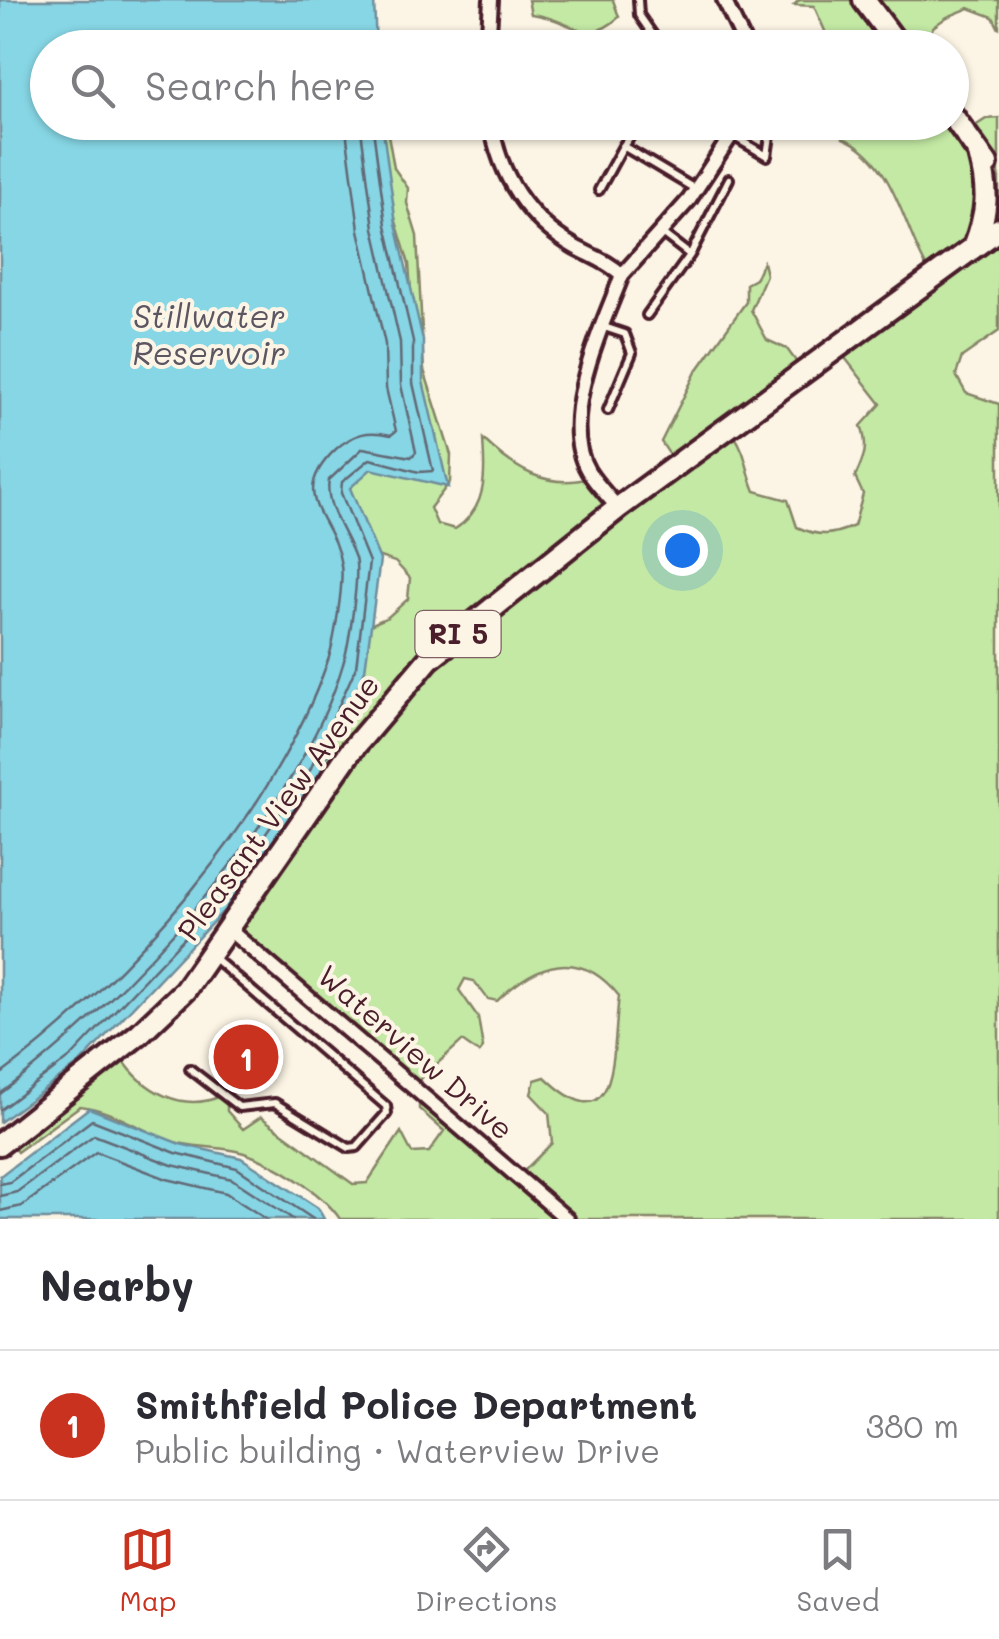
<!DOCTYPE html>
<meta charset="utf-8">
<style>
:root{--surface:#fff;--page:#f2f2f3;--text:#2b2b33;--muted:#7c7c81;--line:#e1e1e2;--accent:#c8321e}
body{margin:0;font-family:Mali,sans-serif;background:var(--page);color:var(--text)}
.you{position:absolute;left:682px;top:550px;width:35px;height:35px;margin:-25px;border:8px solid #fff;border-radius:50%;background:#1a73e8;box-shadow:0 0 0 15px #1a73e833}
.badge{display:grid;place-items:center;width:65px;height:65px;border-radius:50%;background:var(--accent);color:#fff;font-size:32px;font-weight:700}
.pin{position:absolute;translate:-50% -50%;border:5px solid #fff;box-shadow:0 2px 10px #0006}
.list{margin:0;padding:0;list-style:none}
h2{display:flex;justify-content:space-between;align-items:center;height:130px;margin:0;padding:0 40px;font-size:42px}
h2 small{font-size:32px;font-weight:400;color:var(--muted)}
.list li{display:grid;grid-template-columns:65px 1fr auto;gap:30px;align-items:center;box-sizing:border-box;height:150px;padding:0 40px;border-top:2px solid var(--line)}
.list b{display:block;font-size:38px;white-space:nowrap}
.list p{margin:0;font-size:32px;white-space:nowrap;color:var(--muted)}
.list em{font-size:32px;font-style:normal;color:var(--muted)}
.icon{flex:none;width:55px;height:55px;fill:none;stroke:currentColor;stroke-width:2;stroke-linecap:round;stroke-linejoin:round}
.map{position:relative;flex:none;width:999px;height:1219px;overflow:hidden}
.search{position:absolute;background:var(--surface);box-shadow:0 2px 8px #0004;left:30px;right:30px;top:30px;height:110px;display:flex;align-items:center;gap:25px;box-sizing:border-box;padding:0 35px;border-radius:55px;color:var(--muted);font-size:38px}
.sheet{height:280px;background:var(--surface)}
nav{display:flex;justify-content:space-around;align-items:center;box-sizing:border-box;height:140px;border-top:2px solid var(--line);background:var(--surface);font-size:28px;color:var(--muted)}
nav a{display:grid;justify-items:center;gap:5px}
nav .on{color:var(--accent)}
.map>svg:first-child{display:block}
</style>
<div class="map">
<svg width="999" height="1219" viewBox="0 0 999 1219">
<rect width="100%" height="100%" fill="#fcf5e5"/>
<filter id="ink" filterUnits="userSpaceOnUse"><feTurbulence type="fractalNoise" baseFrequency=".01" numOctaves="2"/><feDisplacementMap in="SourceGraphic" scale="20" xChannelSelector="R" yChannelSelector="G"/><feConvolveMatrix kernelMatrix="1 2 1 2 8 2 1 2 1" color-interpolation-filters="sRGB"/></filter>
<g filter="url(#ink)">
<!-- green -->
<path fill="#c3e9a4" stroke="#868468" stroke-width="2.5" d="M528,0H613L619,17C585,49 572,18 531,14Z
M799,0H999V29L993,17L969,8L947,17L933,27L929,37L912,47H832L814,6L794,5Z
M999,118V331L962,357L956,375L966,393L999,404V1219H340C322,1192 274,1163 244,1153C219,1145 192,1149 167,1140C138,1128 112,1110 80,1106L17,1152L9,1142L121,1057C143,1091 182,1113 221,1096L227,1099V1111L243,1129L261,1117L353,1184L367,1183L401,1132L412,1153L429,1152L444,1131L419,1109V1090L520,1175L552,1143L549,1113L531,1094L535,1080L545,1077C621,1150 612,1047 619,996C580,947 537,962 497,1001L488,999L474,981L465,979L459,990L478,1017L483,1048L479,1053L462,1041L415,1084L213,920L337,735L353,697L370,625L388,617L408,599L410,578L395,562L368,553L339,490L367,468L434,462L436,435L417,373L409,264L366,123H386L394,168L408,188L407,203L417,236L424,370L451,455L450,482L430,508L437,524L455,529C488,508 485,475 483,439C514,469 548,491 592,477L617,514L676,464L661,442L696,372L746,302V284L755,279L763,262L766,275L751,310L767,340L787,349L806,375L734,435C747,454 746,470 755,491L788,500L797,527C819,537 831,536 854,526L863,494L855,477C864,458 869,447 861,426L881,404L842,354L935,280C903,237 898,160 843,138L842,123H951L963,134L986,119Z"/>
<!-- water -->
<path fill="#87d6e5" stroke="#6f8d9b" stroke-width="2.5" d="M0,0H374L376,47L48,48V122L382,123L396,224L423,340V381L448,487L371,469L350,488L380,560L365,670L319,775L228,906L79,1064L0,1122Z
M89,1108L180,1144L241,1158L318,1208L324,1219H0V1176Z"/>
<g fill="none" stroke-linecap="round" stroke-linejoin="round">
<!-- shore -->
<path stroke="#626875" stroke-width="2.5" d="M0,1075C128,981 274,814 327,663C334,645 344,584 341,565C334,516 285,497 336,449C354,433 368,430 391,435L396,431L386,388L385,344L359,230L345,122
M0,1094C123,1003 300,813 343,664C349,645 360,575 355,558C347,534 324,506 329,480L363,448L411,457L416,452L401,385L400,342L374,228L360,122
M0,1110L72,1056L220,900L310,770L356,667L369,562L341,493L342,482L370,459L419,472L433,471L413,383V341L386,225L372,122
M0,1184L10,1182L92,1120L176,1153L237,1168L313,1219
M0,1196L17,1192L94,1135L172,1165L232,1179L293,1219
M0,1211L22,1206L96,1152L167,1179L226,1193L266,1219"/>
<!-- service casing -->
<g stroke="#4a1f2b" stroke-width="14">
<path id="service" d="M638,0L639,15L662,48
M641,122L623,146L695,189
M733,136L767,156L772,122
M599,190L623,146
M690,255L729,179
M647,315L690,255L663,234
M601,326L625,334L632,353L608,410
M190,1069L239,1107L275,1103L349,1148L357,1147L387,1113L386,1106L214,958"/>
</g>
<!-- minor casing -->
<g stroke="#4a1f2b" stroke-width="20">
<path id="minor" d="M724,0L747,48
M488,48L491,0
M491,122C499,176 528,220 575,247C591,256 609,262 622,275L689,200L740,122
M618,508C608,496 596,484 588,471C557,419 603,325 622,275
M227,928L567,1219"/>
</g>
<!-- primary casing -->
<g stroke="#4a1f2b" stroke-width="28">
<path id="primary" d="M864,0L900,48
M952,115L987,164
M974,247C988,211 989,191 979,154
M0,1144L140,1033L185,990L350,752L429,659L618,508L999,229"/>
</g>
<!-- service -->
<use href="#service" stroke="#fcf5e5" stroke-width="6"/>
<!-- minor -->
<use href="#minor" stroke="#fcf5e5" stroke-width="12"/>
<!-- primary -->
<use href="#primary" stroke="#fcf5e5" stroke-width="20"/>
</g>
</g>
<g text-anchor="middle" stroke-width="8" stroke-linejoin="round" paint-order="stroke">
<!-- shield labels -->
<rect fill="#fcf5e5" stroke="#7f5f63" stroke-width="2.5" x="415.5" y="611" width="85" height="46" rx="8"/>
<g font-size="28" font-weight="bold" fill="#4a1f2b">
<text x="458" y="644">RI 5</text>
</g>
<!-- street labels -->
<g font-size="30" fill="#4a1f2b" stroke="#fcf5e5">
<text transform="translate(279 808) rotate(-54)" y="10">Pleasant View Avenue</text>
<text transform="translate(415 1053) rotate(41)" y="10">Waterview Drive</text>
</g>
<!-- water labels -->
<g font-size="32" font-style="italic" fill="#5c5663" stroke="#fcf5e5">
<text x="209" y="328">Stillwater<tspan x="209" dy="37">Reservoir</tspan></text>
</g>
</g>
</svg>
<div class="you"></div>
<div class="pin badge" style="left:246px;top:1057px">1</div>
<div class="search"><svg class="icon" aria-label="search" viewBox="0 0 24 24"><circle cx="10" cy="10" r="6"/><path d="M15 15l6 6"/></svg>Search here</div>
</div>
<section class="sheet">
<h2>Nearby<small></small></h2>
<ul class="list">
<li><span class="badge">1</span><div><b>Smithfield Police Department</b><p>Public building · Waterview Drive</p></div><em>380 m</em></li>
</ul>
</section>
<nav>
<a class="on"><svg class="icon" aria-label="map" viewBox="0 0 24 24"><path d="M3 6l6-2 6 2 6-2v14l-6 2-6-2-6 2zM9 4v14M15 6v14"/></svg>Map</a>
<a><svg class="icon" aria-label="directions" viewBox="0 0 24 24"><path d="M12 3l9 9-9 9-9-9zM9 14v-3h6M13 9l2 2-2 2"/></svg>Directions</a>
<a><svg class="icon" aria-label="saved" viewBox="0 0 24 24"><path d="M7 4h10v16l-5-4-5 4z"/></svg>Saved</a>
</nav>
